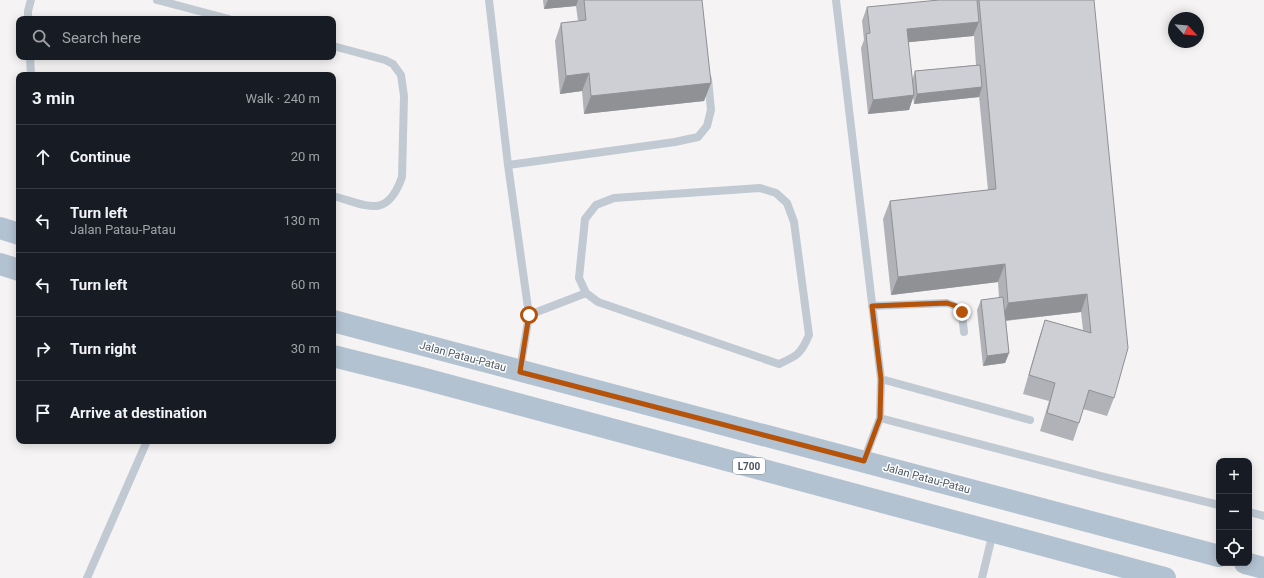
<!DOCTYPE html>
<meta charset="utf-8">
<style>
:root{--surface:#171b24;--page:#20242c;--text:#f1f3f6;--muted:#9ea1a6;--line:#363941}
body{margin:0;font-family:Roboto,sans-serif;background:var(--page);color:var(--text)}
.controls{position:absolute;right:12px;bottom:12px;display:grid;overflow:hidden;border-radius:8px;box-shadow:0 2px 10px #0003}
.controls button{width:36px;height:36px;display:grid;place-items:center;padding:0;border:0;border-bottom:1px solid var(--line);background:var(--surface);color:var(--text);font:20px sans-serif}
.compass{position:absolute;left:1168px;top:12px;width:36px;height:36px;border-radius:50%;background:var(--surface);box-shadow:0 2px 10px #0003;rotate:116deg}
.stop{position:absolute;width:12px;height:12px;margin:-9px;border:3px solid #b45309;border-radius:50%;background:#fff}
.stop.end{background:#b45309;border-color:#fff;box-shadow:0 1px 4px #0008}
.list{margin:0;padding:0;list-style:none}
h2{display:flex;justify-content:space-between;align-items:center;height:52px;margin:0;padding:0 16px;font-size:17px}
h2 small{font-size:13px;font-weight:400;color:var(--muted)}
.list li{display:grid;grid-template-columns:26px 1fr auto;gap:12px;align-items:center;box-sizing:border-box;height:64px;padding:0 16px;border-top:1px solid var(--line)}
.list b{display:block;font-size:15px;white-space:nowrap}
.list p{margin:0;font-size:13px;white-space:nowrap;color:var(--muted)}
.list em{font-size:13px;font-style:normal;color:var(--muted)}
.icon{flex:none;width:22px;height:22px;fill:none;stroke:currentColor;stroke-width:2;stroke-linecap:round;stroke-linejoin:round}
.map{position:relative;flex:none;width:1264px;height:578px;overflow:hidden}
.search{position:absolute;background:var(--surface);box-shadow:0 2px 10px #0003;left:16px;top:16px;width:320px;height:44px;display:flex;align-items:center;gap:10px;box-sizing:border-box;padding:0 14px;border-radius:8px;color:var(--muted);font-size:15px}
.panel{position:absolute;background:var(--surface);box-shadow:0 2px 10px #0003;left:16px;top:72px;width:320px;height:372px;border-radius:8px}
.map>svg:first-child{display:block}
</style>
<div class="map">
<svg width="1264" height="578" viewBox="0 0 1264 578">
<rect width="100%" height="100%" fill="#f5f3f3"/>
<g fill="none" stroke-linecap="round" stroke-linejoin="round">
<!-- lane -->
<path stroke="#c1cad2" stroke-width="8" d="M157,0L229,19
M489,0L508,165L529,315L520,370
M836,0L881,379L880,418L864,460
M28,19V11L31,0
M333,46L385,60L393,64L401,75L404,96L402,177C387,220 367,205 333,196
M30,57L31,75
M508,165L675,142L698,137L707,126L711,110L708,79
M760,188L776,193L787,203L794,222L809,335C801,354 797,356 779,364L598,302L586,293L579,278L585,219L596,205L614,198Z
M872,306L947,303C964,308 962,316 964,332
M529,315L586,293
M881,379L1030,420
M880,418L1105,477L1219,505
M1249,512L1264,516
M87,578L147,441
M982,578L993,532"/>
<!-- primary -->
<path stroke="#b3c2d1" stroke-width="22" d="M0,228L19,234
M0,264L19,270
M333,321C628,401 924,475 1219,556
M333,356L421,378L1165,578
M1245,563L1264,568"/>
</g>
<!-- wall -->
<path fill="#b0b2b7" fill-rule="evenodd" d="M543,0H702L711,83L704,101L584,114L582,91L560,94L555,41L561,23L578,21L576,6L544,9Z
M939,0H1094L1114,398L1107,416L1083,409L1079,423L1073,441L1040,431L1049,401L1023,394L1039,338L1045,320L1083,330L1081,312L1006,321L1009,353L1005,363L983,366L977,310L981,300L999,298L998,282L891,295L883,219L890,201L988,190L979,96V97L914,104L913,97L909,110L868,114L861,48L864,40L862,21L867,7ZM973,36H974L976,65L915,71L912,80L908,42Z"/>
<!-- shaded-wall -->
<path fill="#909195" d="M548,0H578L576,6L544,9Z
M979,22L973,36L901,43L907,29Z
M589,73L582,91L560,94L566,76Z
M711,83L704,101L584,114L591,96Z
M982,87L979,97L914,104L917,94Z
M914,95L909,110L868,114L873,100Z
M1005,264L998,282L891,295L898,277Z
M1087,294L1081,312L1001,321L1008,303Z
M1009,353L1005,363L983,366L987,356Z"/>
<!-- building -->
<path fill="#cdcfd5" stroke="#909195" d="M584,0H702L711,83L591,96L589,73L566,76L561,23L586,20Z
M939,0H977L979,22L907,29L914,95L873,100L866,34L870,33L867,7Z
M979,0H1094L1128,348L1114,398L1089,390L1079,423L1047,413L1055,383L1029,375L1045,320L1091,333L1087,294L1008,303L1005,264L898,277L890,201L996,189Z
M980,65L982,87L917,94L915,71Z
M1003,297L1009,353L987,356L981,300Z"/>
<g fill="none" stroke-linecap="round" stroke-linejoin="round">
<!-- route -->
<path stroke="#b45309" stroke-width="5" d="M529,315L520,372L864,461L880,418L881,379L872,306L947,303L956,306L962,312"/>
</g>
<g text-anchor="middle" stroke-width="3" stroke-linejoin="round" paint-order="stroke">
<!-- shield labels -->
<rect fill="#fff" stroke="#808990" stroke-width="1" x="733" y="458" width="32" height="16" rx="3"/>
<g font-size="10" font-weight="bold" fill="#4a5661">
<text x="749" y="470">L700</text>
</g>
<!-- street labels -->
<g font-size="11" fill="#4a5661" stroke="#fff">
<text transform="translate(463 356) rotate(15)" y="4">Jalan Patau-Patau</text>
<text transform="translate(927 478) rotate(15)" y="4">Jalan Patau-Patau</text>
</g>
</g>
</svg>
<div class="controls">
<button>+</button>
<button>−</button>
<button><svg class="icon" aria-label="locate" viewBox="0 0 24 24"><circle cx="12" cy="12" r="6"/><path d="M12 2v4M12 18v4M2 12h4M18 12h4"/></svg></button>
</div>
<svg class="compass" viewBox="-18 -18 36 36"><path d="M0-13l5 13h-10z" fill="#e53935"/><path d="M0 13l5-13h-10z" fill="#9ea1a6"/></svg>
<div class="stop" style="left:529px;top:315px"></div>
<div class="stop end" style="left:962px;top:312px"></div>
<div class="search"><svg class="icon" aria-label="search" viewBox="0 0 24 24"><circle cx="10" cy="10" r="6"/><path d="M15 15l6 6"/></svg>Search here</div>
<section class="panel">
<h2>3 min<small>Walk · 240 m</small></h2>
<ul class="list">
<li><svg class="icon" aria-label="ahead" viewBox="0 0 24 24"><path d="M12 20V5M6 11l6-6 6 6"/></svg><div><b>Continue</b></div><em>20 m</em></li>
<li><svg class="icon" aria-label="left" viewBox="0 0 24 24"><path d="M17 20v-9H6M10 6l-5 5 5 5"/></svg><div><b>Turn left</b><p>Jalan Patau-Patau</p></div><em>130 m</em></li>
<li><svg class="icon" aria-label="left" viewBox="0 0 24 24"><path d="M17 20v-9H6M10 6l-5 5 5 5"/></svg><div><b>Turn left</b></div><em>60 m</em></li>
<li><svg class="icon" aria-label="right" viewBox="0 0 24 24"><path d="M7 20v-9h11M14 6l5 5-5 5"/></svg><div><b>Turn right</b></div><em>30 m</em></li>
<li><svg class="icon" aria-label="arrive" viewBox="0 0 24 24"><path d="M6 21V4h12l-3 4 3 4H6"/></svg><div><b>Arrive at destination</b></div></li>
</ul>
</section>
</div>
